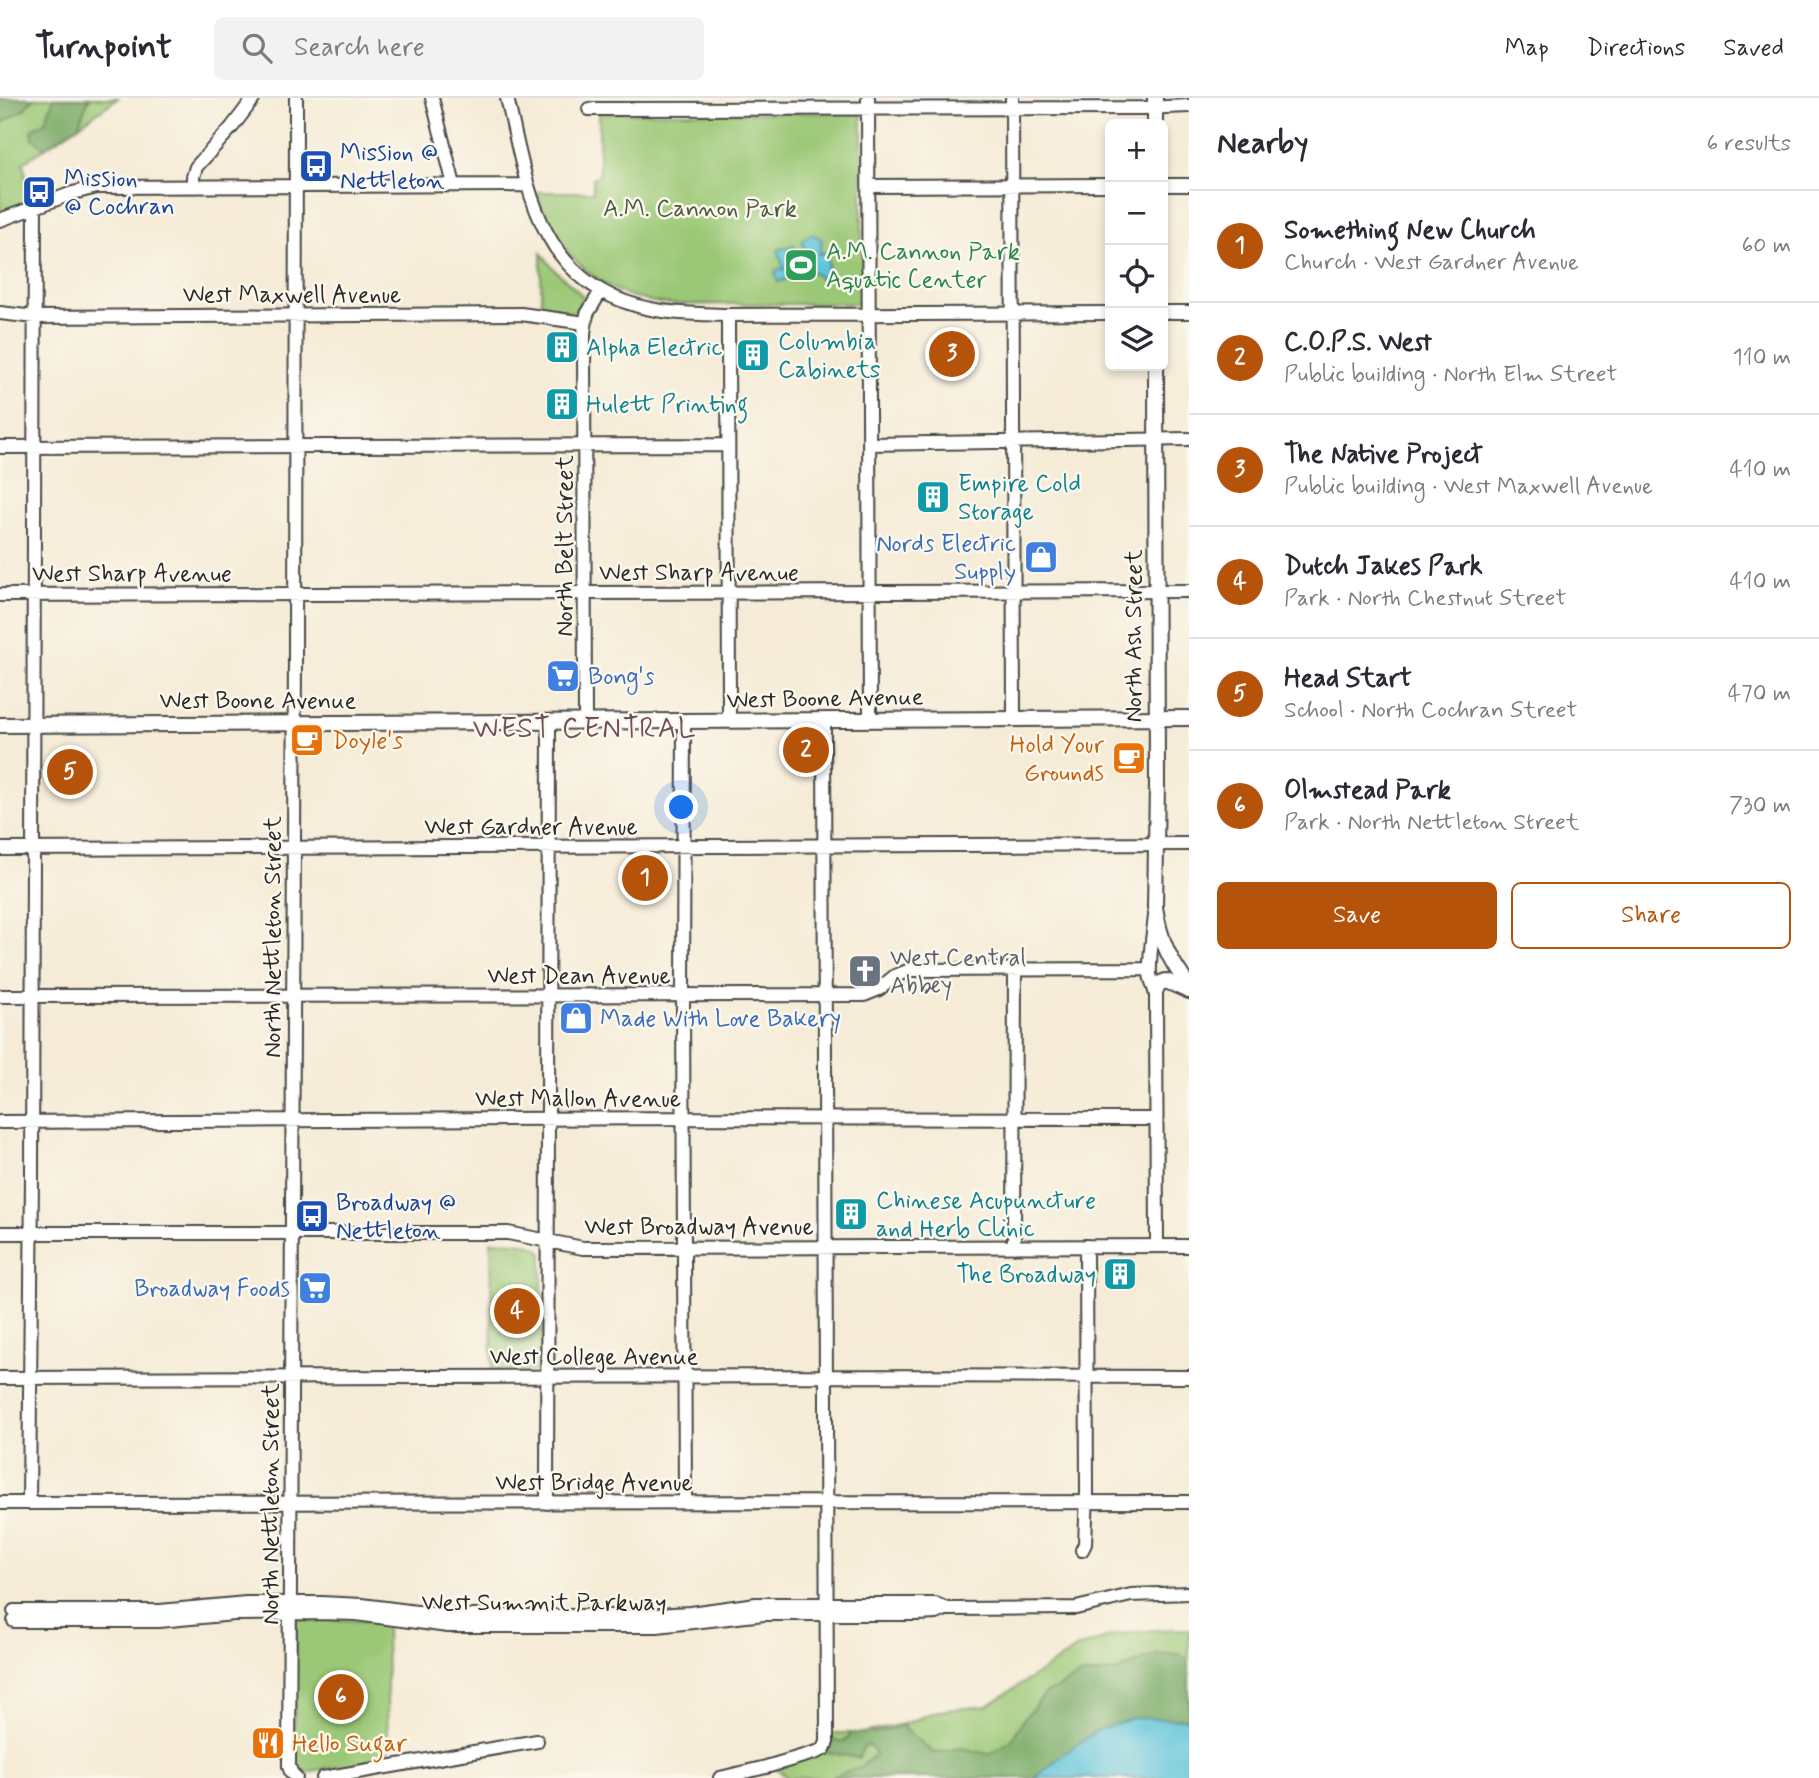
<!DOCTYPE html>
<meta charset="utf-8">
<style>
:root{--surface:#fff;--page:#f2f2f3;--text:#2b2b33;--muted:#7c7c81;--line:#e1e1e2;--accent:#b45309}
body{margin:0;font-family:Mynerve,sans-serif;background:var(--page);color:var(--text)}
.controls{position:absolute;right:21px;top:21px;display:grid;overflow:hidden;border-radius:10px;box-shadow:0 4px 10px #0003}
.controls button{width:63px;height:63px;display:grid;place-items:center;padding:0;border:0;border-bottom:2px solid var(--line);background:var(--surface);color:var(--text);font:35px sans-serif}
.you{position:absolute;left:682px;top:710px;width:24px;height:24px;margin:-18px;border:5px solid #fff;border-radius:50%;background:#1a73e8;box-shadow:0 0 0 10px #1a73e833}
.badge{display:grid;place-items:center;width:46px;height:46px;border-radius:50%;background:var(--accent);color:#fff;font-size:23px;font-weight:700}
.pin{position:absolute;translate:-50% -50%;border:4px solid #fff;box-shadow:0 2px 7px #0006}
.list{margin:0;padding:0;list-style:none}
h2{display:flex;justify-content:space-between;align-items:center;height:91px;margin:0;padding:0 28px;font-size:30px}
h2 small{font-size:23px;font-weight:400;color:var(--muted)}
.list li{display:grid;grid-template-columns:46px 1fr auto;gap:21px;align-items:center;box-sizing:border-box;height:112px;padding:0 28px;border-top:2px solid var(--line)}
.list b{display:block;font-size:26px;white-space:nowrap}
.list p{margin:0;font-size:23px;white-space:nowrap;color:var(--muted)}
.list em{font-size:23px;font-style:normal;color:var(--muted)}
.actions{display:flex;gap:14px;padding:21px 28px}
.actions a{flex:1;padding:16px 0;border:2px solid var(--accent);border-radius:10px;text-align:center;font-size:24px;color:var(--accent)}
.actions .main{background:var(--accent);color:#fff}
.icon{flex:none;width:38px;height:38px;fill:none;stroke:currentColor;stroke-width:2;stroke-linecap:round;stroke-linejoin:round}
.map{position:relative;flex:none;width:1189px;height:1680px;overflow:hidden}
header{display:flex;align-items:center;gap:42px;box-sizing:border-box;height:98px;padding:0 35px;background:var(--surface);border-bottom:2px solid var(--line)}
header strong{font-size:33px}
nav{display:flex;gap:38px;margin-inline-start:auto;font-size:24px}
.search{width:490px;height:63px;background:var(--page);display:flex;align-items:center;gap:18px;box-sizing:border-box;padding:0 24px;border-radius:10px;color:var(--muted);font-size:26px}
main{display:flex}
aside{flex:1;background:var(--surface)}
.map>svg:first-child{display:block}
</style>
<header>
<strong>Turnpoint</strong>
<div class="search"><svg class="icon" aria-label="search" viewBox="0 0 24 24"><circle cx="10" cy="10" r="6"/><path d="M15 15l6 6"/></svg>Search here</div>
<nav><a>Map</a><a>Directions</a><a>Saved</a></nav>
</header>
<main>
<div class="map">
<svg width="1189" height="1680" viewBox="0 0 1189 1680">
<rect width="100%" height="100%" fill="#fbf7ec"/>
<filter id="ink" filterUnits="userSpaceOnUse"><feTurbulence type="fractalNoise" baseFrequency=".0143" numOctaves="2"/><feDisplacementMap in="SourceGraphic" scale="14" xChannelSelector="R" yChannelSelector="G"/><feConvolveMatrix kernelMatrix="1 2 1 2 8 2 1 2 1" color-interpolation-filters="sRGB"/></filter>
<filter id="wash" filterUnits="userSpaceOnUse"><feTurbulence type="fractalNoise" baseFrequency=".00686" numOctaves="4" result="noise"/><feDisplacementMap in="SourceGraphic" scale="28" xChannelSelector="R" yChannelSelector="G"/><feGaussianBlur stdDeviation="1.57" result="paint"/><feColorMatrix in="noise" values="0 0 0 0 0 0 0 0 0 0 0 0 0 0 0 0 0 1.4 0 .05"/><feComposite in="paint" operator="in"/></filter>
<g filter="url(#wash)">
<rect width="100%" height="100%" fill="#f5ebd6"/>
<!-- green -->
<path fill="#9bc876" stroke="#637a50" stroke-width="2" d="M0,0L24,11L34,0H54L45,24L33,40L45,50L23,65L33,105L0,118Z
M89,0H118L78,28Z
M599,15H857L861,17L862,20V201L858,206C817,206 776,206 735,206C714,206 692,207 671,206C604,202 555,157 537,94H593V79L599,78Z
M541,155L555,172L583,198L576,213L572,214L541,209Z
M491,1143C507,1144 530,1142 542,1153V1273H492Z
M297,1520L386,1524L388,1659L312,1673L304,1676L297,1674L293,1668L296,1539L295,1524Z
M1189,1531V1621L1133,1620L1061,1658L1035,1680H788L774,1669L831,1643V1635H850V1638L907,1625L934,1614L945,1612L987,1608L1078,1550L1114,1537L1155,1532Z"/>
<!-- forest -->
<path fill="#7cac67" stroke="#546c49" stroke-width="2" d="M0,0H34L24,11L0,27Z
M54,0H89L78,28L45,50L33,40L32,31L45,24Z
M1179,1556L1189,1562V1621L1133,1620L1095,1634L1061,1658L1035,1680H829L860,1669L875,1657L874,1651L868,1647L863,1650L859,1660L825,1654L831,1643H843L849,1640L850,1635H875L903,1627L905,1631L934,1655L961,1650L989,1656L1012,1642L1024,1620L1045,1596L1079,1578L1118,1573L1155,1557Z"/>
<!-- water -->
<path fill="#5dc4da" stroke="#447882" stroke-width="2" d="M809,137H814L821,141L822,146L819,156L826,154L828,156V169L823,180H819L815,175L809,173L778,184L775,175L776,172L784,171L778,152L794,147L801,165L805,164L808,158L803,147V142Z
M1133,1620L1189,1621V1680H1035L1061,1658L1095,1634Z"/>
</g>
<g filter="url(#ink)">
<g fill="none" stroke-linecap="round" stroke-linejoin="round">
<!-- minor casing -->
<g stroke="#494845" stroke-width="16">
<path id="minor" d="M296,0L295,560L289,1668L291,1674L296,1680
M432,0L454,87
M507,0C527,86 537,180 638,208C667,216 697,216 728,217L1110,215
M868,0L870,622
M1012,0L1014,621
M589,11L1144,10L1189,8
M1163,87H1189
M869,88L1110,87
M193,89V79L196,69L232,29L254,0
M0,122L73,95L97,89L527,87
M1163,214H1189
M0,215L35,219L521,216L585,225
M728,217L729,623
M869,346L1189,341
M0,349L727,347
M0,497L1189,493
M684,623L683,898L685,1404
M585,624L584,235L587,216L601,193
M0,751L1189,746
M1155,818C1153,837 1149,857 1150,876C1151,884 1155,890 1156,898L1157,1148
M0,898L864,897L879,891L895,878L910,872L1150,871
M0,1024L683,1020L1156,1021
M0,1135H508L583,1150L1189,1148
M1014,1149L1015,872
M0,1280L826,1278L1189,1279
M0,1405L1189,1404
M29,1405L32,1079L35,109
M547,1405L549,624
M1082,1452L1085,1446L1087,1394L1086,1148
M14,1513H160L246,1505H321L362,1507L448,1518H638L690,1515L756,1506H935L947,1511L1076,1510L1131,1497L1189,1495
M14,1523H159L234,1516L319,1515L356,1516L448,1528H657L764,1516H918L936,1515L946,1511
M323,1680L537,1643
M720,1680L766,1669L817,1654L824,1651L827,1644L824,623"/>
</g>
<!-- major casing -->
<g stroke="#494845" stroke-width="18">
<path id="major" d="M1155,0V26
M1156,268L1157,687L1155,809C1160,842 1169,862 1189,888
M0,627L1189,620
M1156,892L1158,886L1166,883L1189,893"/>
</g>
<!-- minor -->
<use href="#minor" stroke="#fff" stroke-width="12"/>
<!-- major -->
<use href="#major" stroke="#fff" stroke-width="14"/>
</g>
</g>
<!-- icons -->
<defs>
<g id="bus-square" transform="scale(1.75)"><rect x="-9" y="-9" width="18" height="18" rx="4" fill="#1a4fb4" stroke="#fbf7ec"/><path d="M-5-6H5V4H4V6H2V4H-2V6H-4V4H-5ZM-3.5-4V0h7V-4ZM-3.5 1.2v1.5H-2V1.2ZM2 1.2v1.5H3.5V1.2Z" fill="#fff"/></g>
<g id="stadium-square" transform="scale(1.75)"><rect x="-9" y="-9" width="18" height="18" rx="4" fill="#2e9e5b" stroke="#fbf7ec"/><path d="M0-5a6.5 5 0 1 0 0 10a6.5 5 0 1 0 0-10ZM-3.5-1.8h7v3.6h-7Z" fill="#fff"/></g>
<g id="building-square" transform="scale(1.75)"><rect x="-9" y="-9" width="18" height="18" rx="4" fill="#0f9aa8" stroke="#fbf7ec"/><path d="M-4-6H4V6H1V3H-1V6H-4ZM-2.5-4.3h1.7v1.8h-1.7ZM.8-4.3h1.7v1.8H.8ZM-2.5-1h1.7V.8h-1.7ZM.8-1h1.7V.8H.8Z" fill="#fff"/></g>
<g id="shop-square" transform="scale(1.75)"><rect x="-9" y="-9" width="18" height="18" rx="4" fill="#3f7fe0" stroke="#fbf7ec"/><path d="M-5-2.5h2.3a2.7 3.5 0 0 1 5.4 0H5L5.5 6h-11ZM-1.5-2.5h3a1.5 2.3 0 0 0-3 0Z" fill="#fff"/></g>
<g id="supermarket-square" transform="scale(1.75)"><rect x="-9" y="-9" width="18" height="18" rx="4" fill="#3f7fe0" stroke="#fbf7ec"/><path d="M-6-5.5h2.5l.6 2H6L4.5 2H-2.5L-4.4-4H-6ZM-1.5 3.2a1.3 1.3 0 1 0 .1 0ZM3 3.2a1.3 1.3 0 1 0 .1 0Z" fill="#fff"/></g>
<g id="cafe-square" transform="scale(1.75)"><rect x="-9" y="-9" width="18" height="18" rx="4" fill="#e8710a" stroke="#fbf7ec"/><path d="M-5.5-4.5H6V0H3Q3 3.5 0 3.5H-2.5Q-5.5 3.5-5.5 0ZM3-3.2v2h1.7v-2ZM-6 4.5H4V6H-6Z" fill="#fff"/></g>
<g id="church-square" transform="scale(1.75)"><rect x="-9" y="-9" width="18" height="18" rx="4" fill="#6b7280" stroke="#fbf7ec"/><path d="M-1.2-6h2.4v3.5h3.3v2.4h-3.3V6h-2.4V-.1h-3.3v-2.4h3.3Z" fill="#fff"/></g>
<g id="restaurant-square" transform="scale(1.75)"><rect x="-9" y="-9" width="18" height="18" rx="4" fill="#e8710a" stroke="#fbf7ec"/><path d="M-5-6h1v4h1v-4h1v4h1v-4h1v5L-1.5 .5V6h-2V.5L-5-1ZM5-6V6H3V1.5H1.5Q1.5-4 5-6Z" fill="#fff"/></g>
</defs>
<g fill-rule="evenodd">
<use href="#bus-square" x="316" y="68"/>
<use href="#bus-square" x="39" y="94"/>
<use href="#stadium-square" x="801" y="167"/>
<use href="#building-square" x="562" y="249"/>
<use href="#building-square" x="753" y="257"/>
<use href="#building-square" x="562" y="306"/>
<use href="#building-square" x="933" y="399"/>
<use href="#shop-square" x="1041" y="459"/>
<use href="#supermarket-square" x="563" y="578"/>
<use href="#cafe-square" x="307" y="642"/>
<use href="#cafe-square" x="1129" y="660"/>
<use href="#church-square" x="865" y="873"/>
<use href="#shop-square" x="576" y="920"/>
<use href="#building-square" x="851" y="1116"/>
<use href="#bus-square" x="312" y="1118"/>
<use href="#building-square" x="1120" y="1176"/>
<use href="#supermarket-square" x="315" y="1190"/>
<use href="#restaurant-square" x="268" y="1645"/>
</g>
<g text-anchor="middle" stroke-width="5" stroke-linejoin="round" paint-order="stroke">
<!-- transit labels -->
<g font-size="24" fill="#164399" stroke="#fbf7ec" text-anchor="start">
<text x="340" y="62">Mission @<tspan x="340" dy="28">Nettleton</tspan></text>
<text x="64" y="88">Mission<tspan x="64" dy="28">@ Cochran</tspan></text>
<text x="336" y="1112">Broadway @<tspan x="336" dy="28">Nettleton</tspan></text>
</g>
<!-- park labels -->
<g font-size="24" fill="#4d5a42" stroke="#fbf7ec">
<text x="700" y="118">A.M. Cannon Park</text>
</g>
<!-- leisure labels -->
<g font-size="24" fill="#27864d" stroke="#fbf7ec" text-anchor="start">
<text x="826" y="161">A.M. Cannon Park<tspan x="826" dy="28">Aquatic Center</tspan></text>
</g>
<!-- street labels -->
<g font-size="24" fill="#2b2b2b" stroke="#fbf7ec">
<text x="292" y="204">West Maxwell Avenue</text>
<text transform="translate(564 448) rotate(-90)" y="8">North Belt Street</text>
<text x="699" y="482">West Sharp Avenue</text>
<text x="132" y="483">West Sharp Avenue</text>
<text transform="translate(1133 538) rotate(-90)" y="8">North Ash Street</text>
<text transform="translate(825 600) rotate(-1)" y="8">West Boone Avenue</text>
<text x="258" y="610">West Boone Avenue</text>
<text x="531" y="736">West Gardner Avenue</text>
<text transform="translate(272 839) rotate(-90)" y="8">North Nettleton Street</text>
<text x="579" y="885">West Dean Avenue</text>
<text x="578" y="1008">West Mallon Avenue</text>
<text x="699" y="1136">West Broadway Avenue</text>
<text x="594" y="1266">West College Avenue</text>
<text x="594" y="1392">West Bridge Avenue</text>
<text transform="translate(270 1406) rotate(-90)" y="8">North Nettleton Street</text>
<text x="544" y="1512">West Summit Parkway</text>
</g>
<!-- culture labels -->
<g font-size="24" fill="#0d838f" stroke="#fbf7ec" text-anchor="start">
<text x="778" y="251">Columbia<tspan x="778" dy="28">Cabinets</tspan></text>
<text x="586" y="257">Alpha Electric</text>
<text x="586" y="314">Hulett Printing</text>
<text x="958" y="393">Empire Cold<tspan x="958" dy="28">Storage</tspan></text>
<text x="876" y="1110">Chinese Acupuncture<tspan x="876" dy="28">and Herb Clinic</tspan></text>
<text x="1096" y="1184" text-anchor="end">The Broadway</text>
</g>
<!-- shop labels -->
<g font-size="24" fill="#366cbe" stroke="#fbf7ec" text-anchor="end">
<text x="1016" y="453">Nords Electric<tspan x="1016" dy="28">Supply</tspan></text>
<text x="588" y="586" text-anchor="start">Bong's</text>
<text x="600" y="928" text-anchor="start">Made With Love Bakery</text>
<text x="290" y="1198">Broadway Foods</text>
</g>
<!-- food labels -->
<g font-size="24" fill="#c56008" stroke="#fbf7ec" text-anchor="start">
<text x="332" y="650">Doyle's</text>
<text x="1104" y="654" text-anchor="end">Hold Your<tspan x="1104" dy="28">Grounds</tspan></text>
<text x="292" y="1653">Hello Sugar</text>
</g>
<!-- worship labels -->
<g font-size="24" fill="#5b616d" stroke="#fbf7ec" text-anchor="start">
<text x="890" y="867">West Central<tspan x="890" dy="28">Abbey</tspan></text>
</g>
<!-- quarter labels -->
<g font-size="28" letter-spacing="2" fill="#6e525b" stroke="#fbf7ec">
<text x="585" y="639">WEST CENTRAL</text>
</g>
</g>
</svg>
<div class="controls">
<button>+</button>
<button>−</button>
<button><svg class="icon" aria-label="locate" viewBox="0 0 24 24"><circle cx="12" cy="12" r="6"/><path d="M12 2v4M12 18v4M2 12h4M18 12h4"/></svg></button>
<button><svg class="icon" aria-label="layers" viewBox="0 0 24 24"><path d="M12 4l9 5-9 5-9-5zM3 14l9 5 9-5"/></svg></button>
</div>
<div class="you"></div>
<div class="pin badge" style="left:645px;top:780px">1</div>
<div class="pin badge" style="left:806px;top:652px">2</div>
<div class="pin badge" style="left:952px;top:256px">3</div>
<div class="pin badge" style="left:517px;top:1213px">4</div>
<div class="pin badge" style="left:70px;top:674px">5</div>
<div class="pin badge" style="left:341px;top:1599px">6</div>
</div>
<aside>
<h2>Nearby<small>6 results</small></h2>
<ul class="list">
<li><span class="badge">1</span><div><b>Something New Church</b><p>Church · West Gardner Avenue</p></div><em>60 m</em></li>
<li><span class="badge">2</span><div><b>C.O.P.S. West</b><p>Public building · North Elm Street</p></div><em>110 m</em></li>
<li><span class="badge">3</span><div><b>The Native Project</b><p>Public building · West Maxwell Avenue</p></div><em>410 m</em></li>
<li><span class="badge">4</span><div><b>Dutch Jakes Park</b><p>Park · North Chestnut Street</p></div><em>410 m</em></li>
<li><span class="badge">5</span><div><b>Head Start</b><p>School · North Cochran Street</p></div><em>470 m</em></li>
<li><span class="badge">6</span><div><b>Olmstead Park</b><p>Park · North Nettleton Street</p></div><em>730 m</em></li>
</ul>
<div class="actions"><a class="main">Save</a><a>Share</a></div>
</aside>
</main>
